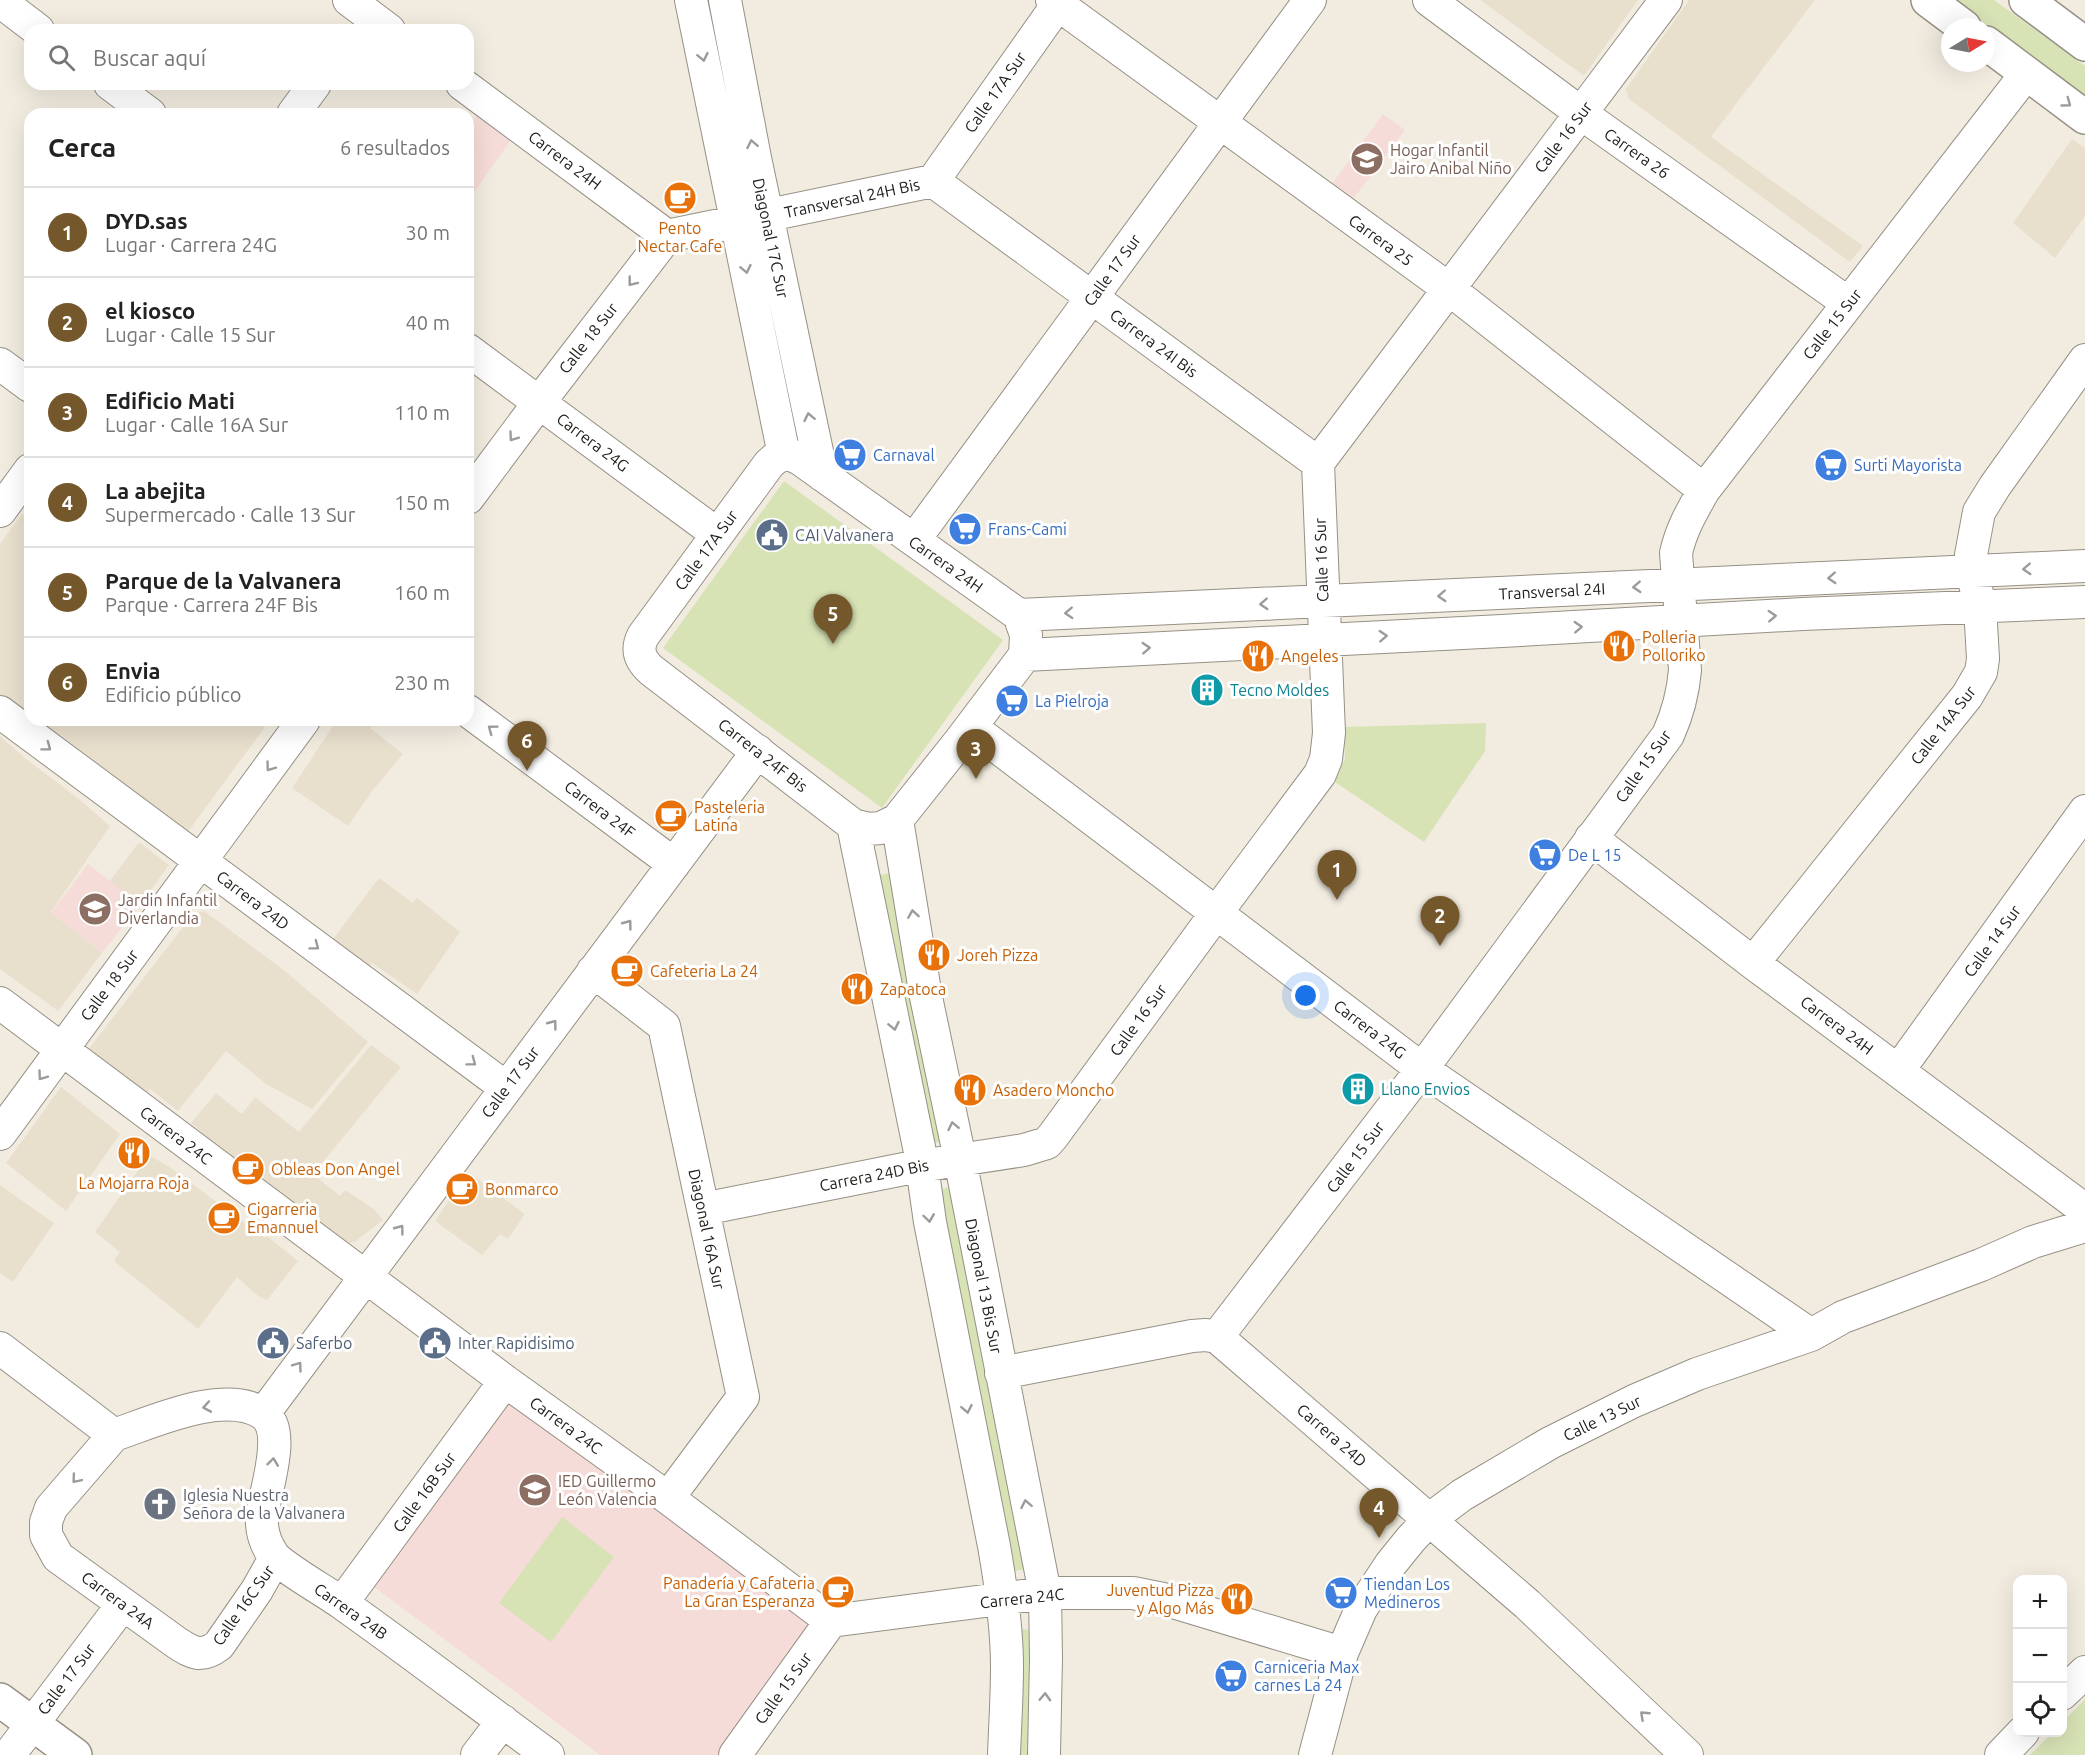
<!DOCTYPE html>
<html lang="es">
<meta charset="utf-8">
<style>
:root{--surface:#fff;--page:#f6f6f6;--text:#222;--muted:#767676;--line:#e0e0e0;--accent:#74582b}
body{margin:0;font-family:Ubuntu,sans-serif;background:var(--page);color:var(--text)}
.controls{position:absolute;right:18px;bottom:18px;display:grid;overflow:hidden;border-radius:12px;box-shadow:0 6px 24px #0002}
.controls button{width:54px;height:54px;display:grid;place-items:center;padding:0;border:0;border-bottom:2px solid var(--line);background:var(--surface);color:var(--text);font:30px sans-serif}
.compass{position:absolute;left:1941px;top:18px;width:54px;height:54px;border-radius:50%;background:var(--surface);box-shadow:0 6px 24px #0002;rotate:80deg}
.you{position:absolute;left:1306px;top:996px;width:21px;height:21px;margin:-15px;border:4px solid #fff;border-radius:50%;background:#1a73e8;box-shadow:0 0 0 9px #1a73e833}
.badge{display:grid;place-items:center;width:39px;height:39px;border-radius:50%;background:var(--accent);color:#fff;font-size:20px;font-weight:700}
.pin{position:absolute;translate:-50% -50px;filter:drop-shadow(0 2px 3px #0008)}
.pin::after{content:'';position:absolute;top:32px;width:21px;height:18px;background:inherit;clip-path:polygon(0 0,100% 0,50% 100%)}
.list{margin:0;padding:0;list-style:none}
h2{display:flex;justify-content:space-between;align-items:center;height:78px;margin:0;padding:0 24px;font-size:26px}
h2 small{font-size:20px;font-weight:400;color:var(--muted)}
.list li{display:grid;grid-template-columns:39px 1fr auto;gap:18px;align-items:center;box-sizing:border-box;height:90px;padding:0 24px;border-top:2px solid var(--line)}
.list b{display:block;font-size:22px;white-space:nowrap}
.list p{margin:0;font-size:20px;white-space:nowrap;color:var(--muted)}
.list em{font-size:20px;font-style:normal;color:var(--muted)}
.icon{flex:none;width:33px;height:33px;fill:none;stroke:currentColor;stroke-width:2;stroke-linecap:round;stroke-linejoin:round}
.map{position:relative;flex:none;width:2085px;height:1755px;overflow:hidden}
.search{position:absolute;background:var(--surface);box-shadow:0 6px 24px #0002;left:24px;top:24px;width:450px;height:66px;display:flex;align-items:center;gap:15px;box-sizing:border-box;padding:0 21px;border-radius:18px;color:var(--muted);font-size:22px}
.panel{position:absolute;background:var(--surface);box-shadow:0 6px 24px #0002;left:24px;top:108px;width:450px;height:618px;border-radius:18px}
.map>svg:first-child{display:block}
</style>
<div class="map">
<svg width="2085" height="1755" viewBox="0 0 2085 1755">
<rect width="100%" height="100%" fill="#f2ece0"/>
<!-- built -->
<path fill="#e9dfcd" d="M1480,0H1638L1584,76Z
M1689,0H1815L1711,137L1863,246L1850,262L1629,99L1626,89Z
M2072,139L2085,148V216L2055,258L2013,223Z
M22,514L30,520V716L0,695V544Z
M36,720H256L265,727L187,833L64,737Z
M337,720H376L370,728L403,754L373,790L348,826L292,788Z
M0,736L26,759L79,799L110,826L51,912L102,953L58,1011L0,969Z
M139,842L169,865L140,905L109,882Z
M379,878L413,903L417,898L460,932L417,994L372,963L368,968L333,939Z
M204,911L285,971L368,1042L312,1109L266,1084L226,1051L178,1111L150,1089L142,1099L85,1054L193,914Z
M371,1045L401,1067L313,1174L340,1196L345,1190L374,1209L383,1220L355,1242L345,1244L232,1159L191,1123L216,1093L242,1114L255,1097L299,1132Z
M61,1087L120,1134L66,1211L6,1163Z
M149,1155L168,1166L265,1238L267,1236L298,1261L267,1300L258,1296L237,1277L198,1329L114,1261L120,1252L95,1232Z
M468,1172L525,1214L508,1239L500,1234L482,1255L435,1221Z
M0,1185L54,1223L13,1282L0,1273Z"/>
<!-- education -->
<path fill="#f6dcd8" d="M479,112L513,137L468,201V127Z
M1383,114L1405,130L1350,203L1329,188Z
M88,864L140,905L102,953L51,913Z
M505,1397L815,1623L719,1755H600L370,1584Z"/>
<!-- green -->
<path fill="#d7e2b5" d="M1952,0H1994L2085,66V100Z
M784,481L1003,640L882,808L663,648Z
M1486,723L1485,751L1424,842L1332,780L1345,760L1344,727Z
M892,873L944,1141L927,1145L875,876Z
M956,1186L1030,1568L1011,1572L937,1190Z
M562,1517L614,1557L551,1642L499,1603Z
M1016,1629L1034,1630L1033,1755H1015Z
M2085,1699V1755H2030L2052,1733L2062,1732L2063,1722Z"/>
<g fill="none" stroke-linecap="round" stroke-linejoin="round">
<!-- minor casing -->
<g stroke="#969085" stroke-width="34">
<path id="minor" d="M349,0L389,30
M691,0L784,455
M725,0L755,158L822,475
M1052,0L1449,289L1704,490
M1429,0L1593,122L1848,303
M0,1L38,30
M110,84L150,114
M462,84L667,236
M293,114L315,84
M933,181L1318,463
M933,181L1058,4
M468,350L717,534
M0,364L30,386
M784,455H791L800,459L1019,615L1026,635L1025,655L960,741L897,820L881,828L868,829L853,825L651,670C640,660 636,650 643,636L769,464L777,457Z
M468,498L544,396L667,236L933,181
M0,511L30,470
M914,540L1310,0
M1019,615L2085,566
M1025,655L1502,631L1803,614L2085,602
M468,711L674,864
M0,712L505,1087
M971,727L1422,1069L1811,1335
M897,820L926,997L960,1159L1045,1593L1046,1658L1044,1755
M853,825L920,1152L930,1222L994,1546C1001,1586 1007,1626 1007,1667C1007,1696 1005,1726 1004,1755
M1591,838L1753,963L2085,1210
M1753,963L1967,696L1981,672L1983,659L1980,606L1972,571L1971,555L1979,512L1995,486L2085,360
M593,971L664,1026L743,1397L668,1498
M0,1003L505,1381L668,1498L831,1621L1045,1593H1133L1163,1599L1342,1653
M1898,1071L2085,811
M0,1134L304,720
M703,1209L914,1167L1024,1150L1047,1143L1053,1136L1217,912L1320,774L1326,759L1329,733L1318,463L1666,0
M1217,1337L1422,1069L1668,735C1678,713 1683,694 1685,670L1676,553C1681,530 1692,511 1704,490L2026,74
M0,1348L114,1435
M1001,1373L1192,1336L1206,1335L1217,1337L1527,1604L1687,1755
M264,1413L758,751
M114,1435C153,1422 223,1389 262,1413C289,1429 264,1492 262,1517C261,1531 265,1543 273,1555C282,1567 328,1593 343,1604C412,1653 480,1705 548,1755
M114,1435L51,1508L46,1522V1535L58,1557L177,1643C194,1654 202,1658 219,1645L257,1590L275,1558
M342,1603L505,1381
M2062,1694L2085,1672
M9,1755L123,1604
M477,1755L503,1721
M735,1755L831,1621
M1315,1755L1342,1653L1361,1609L1390,1565L1411,1539L1430,1519L1462,1495L1550,1443L1634,1401L1697,1374L1811,1335L1843,1317L1981,1265L2033,1242L2085,1226
M2001,1755L2023,1732"/>
</g>
<!-- major casing -->
<g stroke="#969085" stroke-width="36">
<path id="major" d="M1928,0L1964,27
M2026,0L2085,44
M1986,43L2085,117
M0,1700L75,1755"/>
</g>
<!-- minor -->
<use href="#minor" stroke="#fff" stroke-width="32"/>
<!-- major -->
<use href="#major" stroke="#fff" stroke-width="33"/>
</g>
<!-- one-way arrows -->
<defs><path id="oneway-chevron" d="M-2-3.5L2.5 0L-2 3.5" fill="none" stroke-width="1.6" stroke-linecap="round" stroke-linejoin="round" transform="scale(1.5)"/></defs>
<g stroke="#9c9b99">
<use href="#oneway-chevron" transform="translate(703 57) rotate(78)"/>
<use href="#oneway-chevron" transform="translate(2067 103) rotate(36)"/>
<use href="#oneway-chevron" transform="translate(752 144) rotate(-101)"/>
<use href="#oneway-chevron" transform="translate(746 269) rotate(78)"/>
<use href="#oneway-chevron" transform="translate(632 282) rotate(128)"/>
<use href="#oneway-chevron" transform="translate(809 417) rotate(-102)"/>
<use href="#oneway-chevron" transform="translate(513 437) rotate(126)"/>
<use href="#oneway-chevron" transform="translate(2027 569) rotate(177)"/>
<use href="#oneway-chevron" transform="translate(1832 578) rotate(177)"/>
<use href="#oneway-chevron" transform="translate(1637 587) rotate(177)"/>
<use href="#oneway-chevron" transform="translate(1442 596) rotate(177)"/>
<use href="#oneway-chevron" transform="translate(1264 604) rotate(177)"/>
<use href="#oneway-chevron" transform="translate(1069 613) rotate(177)"/>
<use href="#oneway-chevron" transform="translate(1772 616) rotate(-3)"/>
<use href="#oneway-chevron" transform="translate(1578 627) rotate(-3)"/>
<use href="#oneway-chevron" transform="translate(1383 636) rotate(-3)"/>
<use href="#oneway-chevron" transform="translate(1146 648) rotate(-3)"/>
<use href="#oneway-chevron" transform="translate(492 729) rotate(-143)"/>
<use href="#oneway-chevron" transform="translate(47 747) rotate(37)"/>
<use href="#oneway-chevron" transform="translate(270 767) rotate(126)"/>
<use href="#oneway-chevron" transform="translate(913 914) rotate(-99)"/>
<use href="#oneway-chevron" transform="translate(628 924) rotate(-53)"/>
<use href="#oneway-chevron" transform="translate(315 946) rotate(37)"/>
<use href="#oneway-chevron" transform="translate(553 1024) rotate(-53)"/>
<use href="#oneway-chevron" transform="translate(894 1026) rotate(78)"/>
<use href="#oneway-chevron" transform="translate(472 1062) rotate(37)"/>
<use href="#oneway-chevron" transform="translate(42 1076) rotate(126)"/>
<use href="#oneway-chevron" transform="translate(953 1126) rotate(-102)"/>
<use href="#oneway-chevron" transform="translate(929 1218) rotate(82)"/>
<use href="#oneway-chevron" transform="translate(400 1229) rotate(-53)"/>
<use href="#oneway-chevron" transform="translate(298 1366) rotate(-54)"/>
<use href="#oneway-chevron" transform="translate(207 1407) rotate(170)"/>
<use href="#oneway-chevron" transform="translate(967 1409) rotate(79)"/>
<use href="#oneway-chevron" transform="translate(273 1462) rotate(-83)"/>
<use href="#oneway-chevron" transform="translate(76 1479) rotate(130)"/>
<use href="#oneway-chevron" transform="translate(1026 1504) rotate(-101)"/>
<use href="#oneway-chevron" transform="translate(1045 1697) rotate(-88)"/>
<use href="#oneway-chevron" transform="translate(1644 1715) rotate(-137)"/>
</g>
<!-- icons -->
<defs>
<g id="school-disc" transform="scale(1.725)"><circle r="9.5" fill="#8d6e63" stroke="#fff"/><path d="M0-5L7-2L0 1L-7-2ZM-4 1L0 2.5L4 1V4Q0 6-4 4Z" fill="#fff"/></g>
<g id="cafe-disc" transform="scale(1.725)"><circle r="9.5" fill="#e8710a" stroke="#fff"/><path d="M-5.5-4.5H6V0H3Q3 3.5 0 3.5H-2.5Q-5.5 3.5-5.5 0ZM3-3.2v2h1.7v-2ZM-6 4.5H4V6H-6Z" fill="#fff"/></g>
<g id="supermarket-disc" transform="scale(1.725)"><circle r="9.5" fill="#3f7fe0" stroke="#fff"/><path d="M-6-5.5h2.5l.6 2H6L4.5 2H-2.5L-4.4-4H-6ZM-1.5 3.2a1.3 1.3 0 1 0 .1 0ZM3 3.2a1.3 1.3 0 1 0 .1 0Z" fill="#fff"/></g>
<g id="civic-disc" transform="scale(1.725)"><circle r="9.5" fill="#5c6f8a" stroke="#fff"/><path d="M-.6-6.5H3V-4.5H.6V-3L4-1V1h2V6H-6V1h2V-1L-.6-3ZM-1.2 2.5V6h2.4V2.5Z" fill="#fff"/></g>
<g id="restaurant-disc" transform="scale(1.725)"><circle r="9.5" fill="#e8710a" stroke="#fff"/><path d="M-5-6h1v4h1v-4h1v4h1v-4h1v5L-1.5 .5V6h-2V.5L-5-1ZM5-6V6H3V1.5H1.5Q1.5-4 5-6Z" fill="#fff"/></g>
<g id="building-disc" transform="scale(1.725)"><circle r="9.5" fill="#0f9aa8" stroke="#fff"/><path d="M-4-6H4V6H1V3H-1V6H-4ZM-2.5-4.3h1.7v1.8h-1.7ZM.8-4.3h1.7v1.8H.8ZM-2.5-1h1.7V.8h-1.7ZM.8-1h1.7V.8H.8Z" fill="#fff"/></g>
<g id="church-disc" transform="scale(1.725)"><circle r="9.5" fill="#6b7280" stroke="#fff"/><path d="M-1.2-6h2.4v3.5h3.3v2.4h-3.3V6h-2.4V-.1h-3.3v-2.4h3.3Z" fill="#fff"/></g>
</defs>
<g fill-rule="evenodd">
<use href="#school-disc" x="1367" y="159"/>
<use href="#cafe-disc" x="680" y="198"/>
<use href="#supermarket-disc" x="850" y="455"/>
<use href="#supermarket-disc" x="1831" y="465"/>
<use href="#supermarket-disc" x="965" y="529"/>
<use href="#civic-disc" x="772" y="535"/>
<use href="#restaurant-disc" x="1619" y="646"/>
<use href="#restaurant-disc" x="1258" y="656"/>
<use href="#building-disc" x="1207" y="690"/>
<use href="#supermarket-disc" x="1012" y="701"/>
<use href="#cafe-disc" x="671" y="816"/>
<use href="#supermarket-disc" x="1545" y="855"/>
<use href="#school-disc" x="95" y="909"/>
<use href="#restaurant-disc" x="934" y="955"/>
<use href="#cafe-disc" x="627" y="971"/>
<use href="#restaurant-disc" x="857" y="989"/>
<use href="#building-disc" x="1358" y="1089"/>
<use href="#restaurant-disc" x="970" y="1090"/>
<use href="#restaurant-disc" x="134" y="1153"/>
<use href="#cafe-disc" x="248" y="1169"/>
<use href="#cafe-disc" x="462" y="1189"/>
<use href="#cafe-disc" x="224" y="1218"/>
<use href="#civic-disc" x="273" y="1343"/>
<use href="#civic-disc" x="435" y="1343"/>
<use href="#school-disc" x="535" y="1490"/>
<use href="#church-disc" x="160" y="1504"/>
<use href="#cafe-disc" x="838" y="1592"/>
<use href="#supermarket-disc" x="1341" y="1593"/>
<use href="#restaurant-disc" x="1237" y="1599"/>
<use href="#supermarket-disc" x="1231" y="1676"/>
</g>
<g text-anchor="middle" stroke-width="6" stroke-linejoin="round" paint-order="stroke">
<!-- street labels -->
<g font-size="16" fill="#22201c" stroke="#fff">
<text transform="translate(995 92) rotate(-55)" y="6">Calle 17A Sur</text>
<text transform="translate(1563 137) rotate(-53)" y="6">Calle 16 Sur</text>
<text transform="translate(1637 153) rotate(35)" y="6">Carrera 26</text>
<text transform="translate(565 160) rotate(37)" y="6">Carrera 24H</text>
<text transform="translate(852 198) rotate(-12)" y="6">Transversal 24H Bis</text>
<text transform="translate(771 238) rotate(78)" y="6">Diagonal 17C Sur</text>
<text transform="translate(1381 240) rotate(36)" y="6">Carrera 25</text>
<text transform="translate(1112 270) rotate(-54)" y="6">Calle 17 Sur</text>
<text transform="translate(1832 324) rotate(-52)" y="6">Calle 15 Sur</text>
<text transform="translate(588 338) rotate(-52)" y="6">Calle 18 Sur</text>
<text transform="translate(1154 343) rotate(36)" y="6">Carrera 24I Bis</text>
<text transform="translate(593 442) rotate(37)" y="6">Carrera 24G</text>
<text transform="translate(706 550) rotate(-54)" y="6">Calle 17A Sur</text>
<text transform="translate(1321 560) rotate(-92)" y="6">Calle 16 Sur</text>
<text transform="translate(946 564) rotate(35)" y="6">Carrera 24H</text>
<text transform="translate(1552 591) rotate(-3)" y="6">Transversal 24I</text>
<text transform="translate(1943 725) rotate(-52)" y="6">Calle 14A Sur</text>
<text transform="translate(763 755) rotate(38)" y="6">Carrera 24F Bis</text>
<text transform="translate(1643 766) rotate(-55)" y="6">Calle 15 Sur</text>
<text transform="translate(600 809) rotate(37)" y="6">Carrera 24F</text>
<text transform="translate(253 900) rotate(37)" y="6">Carrera 24D</text>
<text transform="translate(1992 941) rotate(-54)" y="6">Calle 14 Sur</text>
<text transform="translate(109 985) rotate(-53)" y="6">Calle 18 Sur</text>
<text transform="translate(1138 1020) rotate(-54)" y="6">Calle 16 Sur</text>
<text transform="translate(1837 1025) rotate(37)" y="6">Carrera 24H</text>
<text transform="translate(1370 1029) rotate(37)" y="6">Carrera 24G</text>
<text transform="translate(510 1082) rotate(-53)" y="6">Calle 17 Sur</text>
<text transform="translate(176 1135) rotate(37)" y="6">Carrera 24C</text>
<text transform="translate(1355 1157) rotate(-53)" y="6">Calle 15 Sur</text>
<text transform="translate(874 1175) rotate(-11)" y="6">Carrera 24D Bis</text>
<text transform="translate(707 1229) rotate(78)" y="6">Diagonal 16A Sur</text>
<text transform="translate(984 1286) rotate(79)" y="6">Diagonal 13 Bis Sur</text>
<text transform="translate(1602 1418) rotate(-26)" y="6">Calle 13 Sur</text>
<text transform="translate(566 1425) rotate(36)" y="6">Carrera 24C</text>
<text transform="translate(1332 1435) rotate(41)" y="6">Carrera 24D</text>
<text transform="translate(424 1492) rotate(-54)" y="6">Calle 16B Sur</text>
<text transform="translate(1022 1598) rotate(-6)" y="6">Carrera 24C</text>
<text transform="translate(118 1600) rotate(36)" y="6">Carrera 24A</text>
<text transform="translate(243 1605) rotate(-55)" y="6">Calle 16C Sur</text>
<text transform="translate(351 1611) rotate(35)" y="6">Carrera 24B</text>
<text transform="translate(66 1679) rotate(-53)" y="6">Calle 17 Sur</text>
<text transform="translate(783 1688) rotate(-54)" y="6">Calle 15 Sur</text>
</g>
<!-- education labels -->
<g font-size="16" fill="#785e54" stroke="#fff" text-anchor="start">
<text x="1390" y="156">Hogar Infantil<tspan x="1390" dy="18">Jairo Anibal Niño</tspan></text>
<text x="118" y="906">Jardin Infantil<tspan x="118" dy="18">Diverlandia</tspan></text>
<text x="558" y="1487">IED Guillermo<tspan x="558" dy="18">León Valencia</tspan></text>
</g>
<!-- food labels -->
<g font-size="16" fill="#c56008" stroke="#fff" text-anchor="start">
<text x="680" y="234" text-anchor="middle">Pento<tspan x="680" dy="18">Nectar Cafe</tspan></text>
<text x="1642" y="643">Polleria<tspan x="1642" dy="18">Polloriko</tspan></text>
<text x="1281" y="662">Angeles</text>
<text x="694" y="813">Pasteleria<tspan x="694" dy="18">Latina</tspan></text>
<text x="957" y="961">Joreh Pizza</text>
<text x="650" y="977">Cafeteria La 24</text>
<text x="880" y="995">Zapatoca</text>
<text x="993" y="1096">Asadero Moncho</text>
<text x="271" y="1175">Obleas Don Angel</text>
<text x="134" y="1189" text-anchor="middle">La Mojarra Roja</text>
<text x="485" y="1195">Bonmarco</text>
<text x="247" y="1215">Cigarreria<tspan x="247" dy="18">Emannuel</tspan></text>
<text x="815" y="1589" text-anchor="end">Panadería y Cafateria<tspan x="815" dy="18">La Gran Esperanza</tspan></text>
<text x="1214" y="1596" text-anchor="end">Juventud Pizza<tspan x="1214" dy="18">y Algo Más</tspan></text>
</g>
<!-- shop labels -->
<g font-size="16" fill="#366cbe" stroke="#fff" text-anchor="start">
<text x="873" y="461">Carnaval</text>
<text x="1854" y="471">Surti Mayorista</text>
<text x="988" y="535">Frans-Cami</text>
<text x="1035" y="707">La Pielroja</text>
<text x="1568" y="861">De L 15</text>
<text x="1364" y="1590">Tiendan Los<tspan x="1364" dy="18">Medineros</tspan></text>
<text x="1254" y="1673">Carniceria Max<tspan x="1254" dy="18">carnes La 24</tspan></text>
</g>
<!-- service labels -->
<g font-size="16" fill="#4e5e75" stroke="#fff" text-anchor="start">
<text x="795" y="541">CAI Valvanera</text>
<text x="296" y="1349">Saferbo</text>
<text x="458" y="1349">Inter Rapidisimo</text>
</g>
<!-- culture labels -->
<g font-size="16" fill="#0d838f" stroke="#fff" text-anchor="start">
<text x="1230" y="696">Tecno Moldes</text>
<text x="1381" y="1095">Llano Envios</text>
</g>
<!-- worship labels -->
<g font-size="16" fill="#5b616d" stroke="#fff" text-anchor="start">
<text x="183" y="1501">Iglesia Nuestra<tspan x="183" dy="18">Señora de la Valvanera</tspan></text>
</g>
</g>
</svg>
<div class="controls">
<button>+</button>
<button>−</button>
<button><svg class="icon" aria-label="locate" viewBox="0 0 24 24"><circle cx="12" cy="12" r="6"/><path d="M12 2v4M12 18v4M2 12h4M18 12h4"/></svg></button>
</div>
<svg class="compass" viewBox="-18 -18 36 36"><path d="M0-13l5 13h-10z" fill="#e53935"/><path d="M0 13l5-13h-10z" fill="#767676"/></svg>
<div class="you"></div>
<div class="pin badge" style="left:1337px;top:900px">1</div>
<div class="pin badge" style="left:1440px;top:946px">2</div>
<div class="pin badge" style="left:976px;top:779px">3</div>
<div class="pin badge" style="left:1379px;top:1538px">4</div>
<div class="pin badge" style="left:833px;top:644px">5</div>
<div class="pin badge" style="left:527px;top:771px">6</div>
<div class="search"><svg class="icon" aria-label="search" viewBox="0 0 24 24"><circle cx="10" cy="10" r="6"/><path d="M15 15l6 6"/></svg>Buscar aquí</div>
<section class="panel">
<h2>Cerca<small>6 resultados</small></h2>
<ul class="list">
<li><span class="badge">1</span><div><b>DYD.sas</b><p>Lugar · Carrera 24G</p></div><em>30 m</em></li>
<li><span class="badge">2</span><div><b>el kiosco</b><p>Lugar · Calle 15 Sur</p></div><em>40 m</em></li>
<li><span class="badge">3</span><div><b>Edificio Mati</b><p>Lugar · Calle 16A Sur</p></div><em>110 m</em></li>
<li><span class="badge">4</span><div><b>La abejita</b><p>Supermercado · Calle 13 Sur</p></div><em>150 m</em></li>
<li><span class="badge">5</span><div><b>Parque de la Valvanera</b><p>Parque · Carrera 24F Bis</p></div><em>160 m</em></li>
<li><span class="badge">6</span><div><b>Envia</b><p>Edificio público</p></div><em>230 m</em></li>
</ul>
</section>
</div>
